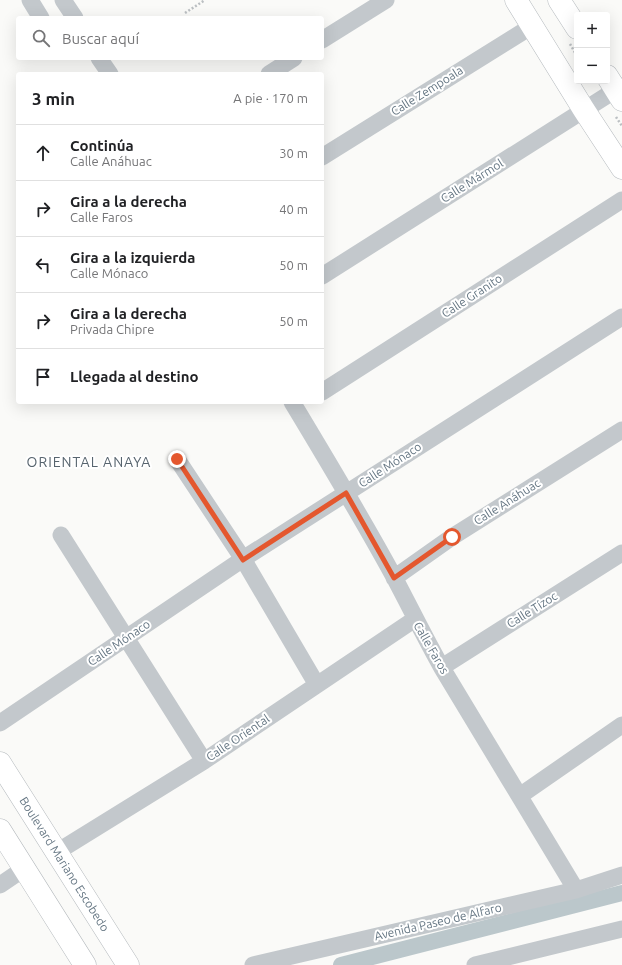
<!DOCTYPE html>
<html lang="es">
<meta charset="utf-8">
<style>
:root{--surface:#fff;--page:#f6f6f6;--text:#202124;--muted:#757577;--line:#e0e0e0}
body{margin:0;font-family:Ubuntu,sans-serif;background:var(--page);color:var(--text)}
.controls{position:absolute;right:12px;top:12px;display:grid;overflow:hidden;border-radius:4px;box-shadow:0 4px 16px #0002}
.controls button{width:36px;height:36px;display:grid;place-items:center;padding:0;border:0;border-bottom:1px solid var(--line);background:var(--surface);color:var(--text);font:20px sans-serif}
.stop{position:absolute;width:12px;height:12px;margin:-9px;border:3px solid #e4572e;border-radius:50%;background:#fff}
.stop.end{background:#e4572e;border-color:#fff;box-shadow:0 1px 4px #0008}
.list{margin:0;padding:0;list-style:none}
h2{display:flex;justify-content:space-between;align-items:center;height:52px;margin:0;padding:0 16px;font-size:17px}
h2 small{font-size:13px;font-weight:400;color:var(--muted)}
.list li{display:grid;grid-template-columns:26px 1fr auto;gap:12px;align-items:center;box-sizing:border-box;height:56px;padding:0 16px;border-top:1px solid var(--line)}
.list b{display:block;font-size:15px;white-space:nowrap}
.list p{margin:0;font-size:13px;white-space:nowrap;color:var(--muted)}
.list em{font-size:13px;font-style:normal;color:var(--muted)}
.icon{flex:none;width:22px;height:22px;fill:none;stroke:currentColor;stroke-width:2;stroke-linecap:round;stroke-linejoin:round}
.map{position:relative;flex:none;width:622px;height:965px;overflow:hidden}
.search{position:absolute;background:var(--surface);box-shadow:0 4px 16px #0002;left:16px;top:16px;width:308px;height:44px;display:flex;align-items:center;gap:10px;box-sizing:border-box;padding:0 14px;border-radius:4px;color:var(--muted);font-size:15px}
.panel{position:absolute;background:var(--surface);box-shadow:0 4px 16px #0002;left:16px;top:72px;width:308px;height:332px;border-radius:4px}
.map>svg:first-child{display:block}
</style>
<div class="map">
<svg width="622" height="965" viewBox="0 0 622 965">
<rect width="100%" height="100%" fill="#fafaf8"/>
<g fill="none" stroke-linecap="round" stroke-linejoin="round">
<!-- canal -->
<path stroke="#bbc7cb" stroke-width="16" d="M341,965L622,893"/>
<!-- major casing -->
<g stroke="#b5babe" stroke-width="23">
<g id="major">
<path d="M516,0L584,110L622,168"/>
<path d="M559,0L577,28"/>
<path d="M607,76L622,100"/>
<path id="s1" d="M0,763L128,965"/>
<path d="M0,830L85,965"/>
</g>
</g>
<!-- path -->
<path stroke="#bbbfc2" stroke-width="2.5" stroke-dasharray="2 2" stroke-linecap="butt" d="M185,13L205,0
M570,44L577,56
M616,117L622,126"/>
<!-- minor -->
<path stroke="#c3c8cc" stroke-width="17" d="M30,0L41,18
M63,0L75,18
M322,40L386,0
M99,58L110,74
M269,74L294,58
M322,157L532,26
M322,276L622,86
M322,392L622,200
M292,402C327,460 362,518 394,577C410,607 425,638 442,668C486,742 532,816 576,890
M177,459L243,559L317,685
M61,535L204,761
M394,578L452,537L622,430
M442,667L622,553
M0,723L243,559L622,317
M521,795L622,725
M57,852L204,761L415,619
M0,885L25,868
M253,965L576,890L622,875
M475,965L622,929"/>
<!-- major -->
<use href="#major" stroke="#fff" stroke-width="22"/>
</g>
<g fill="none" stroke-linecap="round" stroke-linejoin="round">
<!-- route -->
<path stroke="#e4572e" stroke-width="5" d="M177,459L243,560L346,493L394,578L452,537"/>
</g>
<g text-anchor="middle" stroke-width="4" stroke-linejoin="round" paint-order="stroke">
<!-- street labels -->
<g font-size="12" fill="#657683" stroke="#fff">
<text transform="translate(427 91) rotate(-32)" y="4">Calle Zempoala</text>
<text transform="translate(472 181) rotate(-32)" y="4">Calle Mármol</text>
<text transform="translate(472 296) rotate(-33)" y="4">Calle Granito</text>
<text transform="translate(390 465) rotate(-33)" y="4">Calle Mónaco</text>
<text transform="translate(507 502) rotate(-32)" y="4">Calle Anáhuac</text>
<text transform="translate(532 610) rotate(-32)" y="4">Calle Tízoc</text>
<text transform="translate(119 643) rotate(-34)" y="4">Calle Mónaco</text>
<text transform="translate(431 648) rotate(60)" y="4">Calle Faros</text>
<text transform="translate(238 738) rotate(-34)" y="4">Calle Oriental</text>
<text dy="4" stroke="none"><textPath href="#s1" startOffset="120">Boulevard Mariano Escobedo</textPath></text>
<text transform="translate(438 922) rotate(-13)" y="4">Avenida Paseo de Alfaro</text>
</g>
<!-- quarter labels -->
<g font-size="14" letter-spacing="1" fill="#57646e" stroke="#fff">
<text x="89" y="467">ORIENTAL ANAYA</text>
</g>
</g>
</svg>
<div class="controls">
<button>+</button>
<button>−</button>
</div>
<div class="stop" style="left:452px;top:537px"></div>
<div class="stop end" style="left:177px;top:459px"></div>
<div class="search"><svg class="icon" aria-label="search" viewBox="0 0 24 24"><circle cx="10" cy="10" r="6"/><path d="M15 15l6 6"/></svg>Buscar aquí</div>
<section class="panel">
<h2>3 min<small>A pie · 170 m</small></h2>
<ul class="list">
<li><svg class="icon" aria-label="ahead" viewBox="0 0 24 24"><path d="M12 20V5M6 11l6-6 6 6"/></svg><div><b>Continúa</b><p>Calle Anáhuac</p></div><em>30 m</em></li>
<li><svg class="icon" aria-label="right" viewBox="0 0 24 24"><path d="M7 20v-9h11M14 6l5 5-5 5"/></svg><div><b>Gira a la derecha</b><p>Calle Faros</p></div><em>40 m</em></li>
<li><svg class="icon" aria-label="left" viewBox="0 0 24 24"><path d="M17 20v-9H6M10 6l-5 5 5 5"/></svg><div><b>Gira a la izquierda</b><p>Calle Mónaco</p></div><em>50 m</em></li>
<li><svg class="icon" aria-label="right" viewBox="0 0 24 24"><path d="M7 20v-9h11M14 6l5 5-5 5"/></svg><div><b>Gira a la derecha</b><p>Privada Chipre</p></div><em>50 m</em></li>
<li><svg class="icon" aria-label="arrive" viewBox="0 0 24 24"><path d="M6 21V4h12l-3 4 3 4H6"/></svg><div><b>Llegada al destino</b></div></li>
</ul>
</section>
</div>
